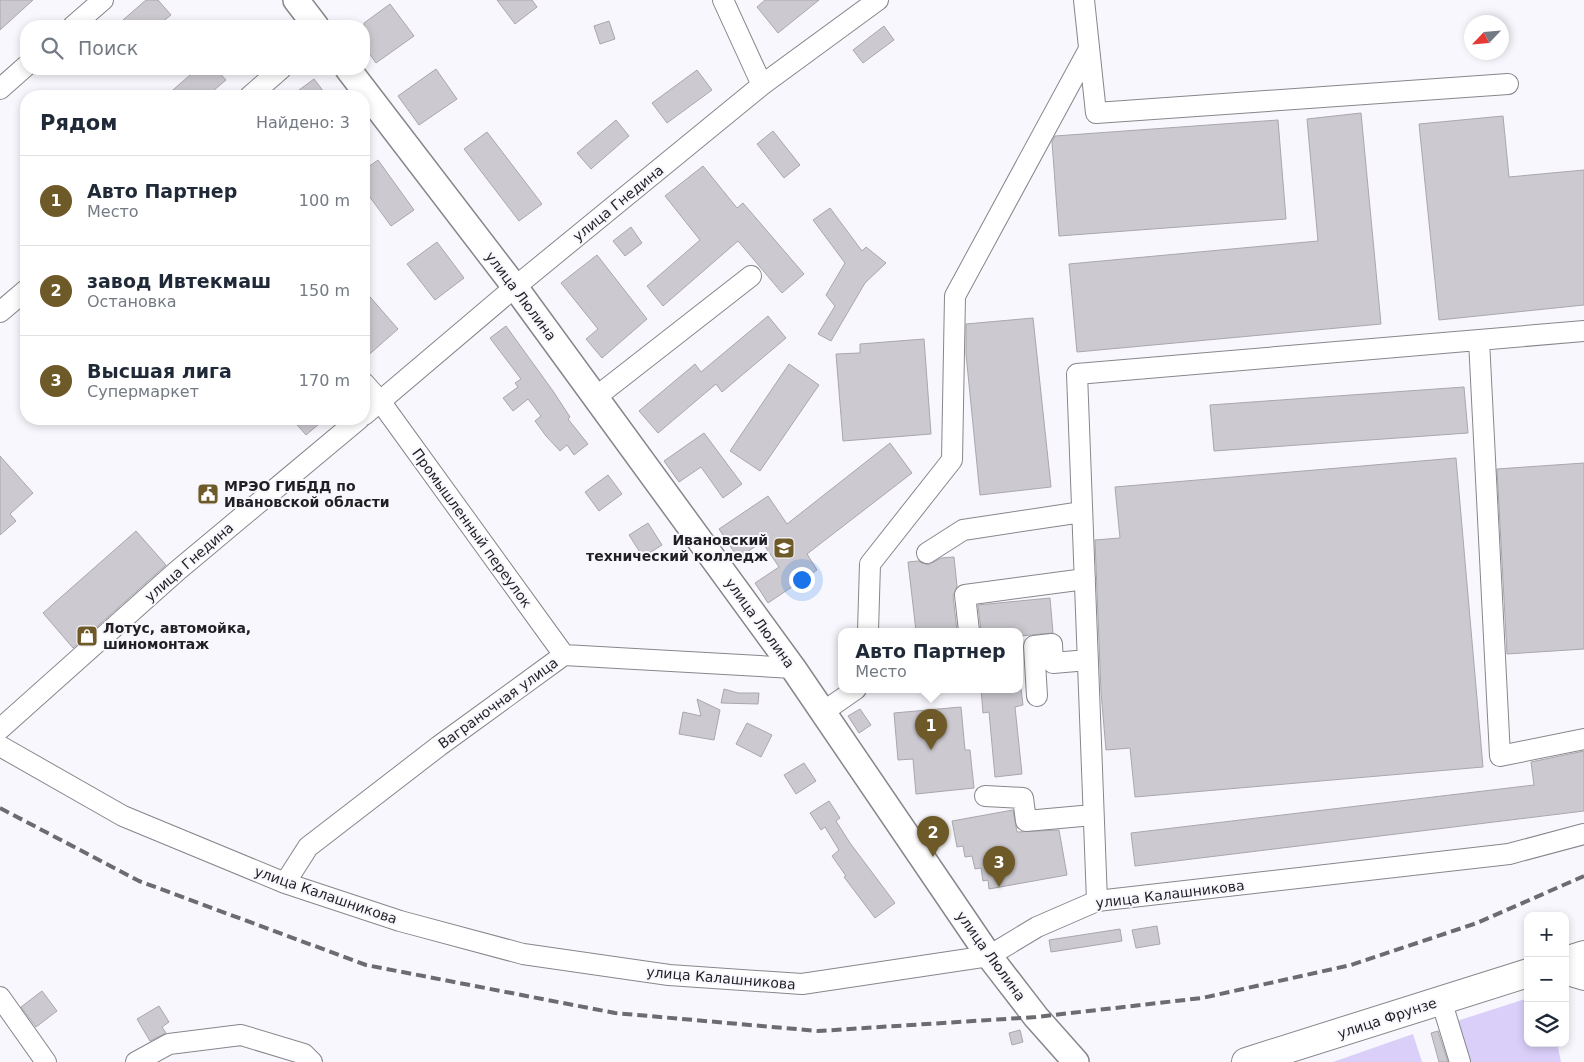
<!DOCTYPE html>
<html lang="ru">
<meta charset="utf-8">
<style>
:root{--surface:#fff;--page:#f2f2f3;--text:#1f2937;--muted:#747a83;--line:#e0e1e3;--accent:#6e5928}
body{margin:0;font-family:"DejaVu Sans",sans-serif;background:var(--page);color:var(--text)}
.controls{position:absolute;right:15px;bottom:15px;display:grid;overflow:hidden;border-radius:10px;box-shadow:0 2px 8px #0003}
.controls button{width:45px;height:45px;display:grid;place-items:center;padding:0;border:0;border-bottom:1px solid var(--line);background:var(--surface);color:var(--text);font:25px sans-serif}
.compass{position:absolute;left:1464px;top:15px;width:45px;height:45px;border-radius:50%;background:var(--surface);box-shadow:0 2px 8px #0003;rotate:244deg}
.you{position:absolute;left:801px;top:579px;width:18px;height:18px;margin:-12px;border:4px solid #fff;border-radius:50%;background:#1a73e8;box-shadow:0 0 0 8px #1a73e833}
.badge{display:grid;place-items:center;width:32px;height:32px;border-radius:50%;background:var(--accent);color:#fff;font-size:16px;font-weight:700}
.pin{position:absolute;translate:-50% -41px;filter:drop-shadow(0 1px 2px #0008)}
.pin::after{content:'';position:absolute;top:26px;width:18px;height:15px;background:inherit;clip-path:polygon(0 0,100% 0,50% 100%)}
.popup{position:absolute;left:838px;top:628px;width:185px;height:65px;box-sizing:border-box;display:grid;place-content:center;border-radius:10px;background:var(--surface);filter:drop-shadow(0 1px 4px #0005);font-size:16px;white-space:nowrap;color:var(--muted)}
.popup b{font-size:19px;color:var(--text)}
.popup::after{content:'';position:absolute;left:50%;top:100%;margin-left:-10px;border:10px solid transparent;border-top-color:var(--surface)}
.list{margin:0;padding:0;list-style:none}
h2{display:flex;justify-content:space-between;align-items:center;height:65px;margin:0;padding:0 20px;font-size:21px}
h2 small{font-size:16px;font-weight:400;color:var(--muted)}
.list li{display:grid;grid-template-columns:32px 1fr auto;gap:15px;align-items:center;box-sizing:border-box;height:90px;padding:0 20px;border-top:1px solid var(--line)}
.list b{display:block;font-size:19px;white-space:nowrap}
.list p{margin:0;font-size:16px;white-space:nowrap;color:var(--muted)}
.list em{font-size:16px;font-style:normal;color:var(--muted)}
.icon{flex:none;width:28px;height:28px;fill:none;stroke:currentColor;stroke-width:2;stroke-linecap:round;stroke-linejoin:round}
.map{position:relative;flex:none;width:1584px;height:1062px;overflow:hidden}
.search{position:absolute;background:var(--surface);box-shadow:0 2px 8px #0003;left:20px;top:20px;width:350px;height:55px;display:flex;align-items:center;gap:12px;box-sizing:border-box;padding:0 18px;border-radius:20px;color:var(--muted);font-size:19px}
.panel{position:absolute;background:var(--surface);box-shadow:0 2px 8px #0003;left:20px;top:90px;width:350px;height:335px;border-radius:20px}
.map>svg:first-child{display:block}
</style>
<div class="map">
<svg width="1584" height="1062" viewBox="0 0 1584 1062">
<rect width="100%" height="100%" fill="#f8f7fd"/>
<!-- green -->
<path fill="#d9cff9" d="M1528,998V1043H1557L1561,1062H1469L1457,1021Z
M1413,1034L1422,1062H1333Z"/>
<!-- building -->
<path fill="#cccad0" stroke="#a9a7ad" d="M0,0H33L0,30Z
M146,0H158L171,15L157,26H116Z
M497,0H532L537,7L515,24Z
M765,0H819L778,33L757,7Z
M390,4L414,36L376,63L364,46V23Z
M609,21L615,39L600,44L594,26Z
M884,26L894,40L863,63L853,50Z
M197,69H216L226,80L207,96H166Z
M436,69L457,99L419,125L398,96Z
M697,70L712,90L667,123L652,103Z
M314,79L327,96H291Z
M1361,113L1381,324L1077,352L1069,264L1318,241L1307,119Z
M1503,116L1509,177L1584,170V305L1439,320L1419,124Z
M616,120L629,136L591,169L577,153Z
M1278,120L1286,219L1059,236L1052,142L1055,136Z
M773,131L800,165L784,178L757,144Z
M487,132L542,204L519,221L464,149Z
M378,160L414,210L391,226L364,189V170Z
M703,166L737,208L743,203L804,274L782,293L738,241L663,306L647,286L700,240L665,196Z
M830,208L862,251L866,247L886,263L865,283L831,341L818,334L835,306L826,295L845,263L813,220Z
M631,227L642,243L625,256L613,241Z
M437,242L464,278L435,300L407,264Z
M597,255L647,319L602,358L586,339L598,329L561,283Z
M364,290L398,329L364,359Z
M768,316L786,338L722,392L716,384L658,433L639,411L695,364L701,372Z
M1033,318L1051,487L980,495L966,354V324Z
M506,326L553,391L570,417L568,419L588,444L574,455L567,445L560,451L546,436L535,421L541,416L528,399L513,411L503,398L518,387L515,383L521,379L490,338Z
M924,339L931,434L843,441L836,354L860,353V344Z
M789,364L819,385L760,471L730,451Z
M1464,387L1468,433L1214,451L1210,405Z
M292,419H325L306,435Z
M704,433L742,484L723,498L701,467L679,482L664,461Z
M890,443L912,473L807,554L817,570L768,603L755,583L779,567L762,542L738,558L719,529L768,496L787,524Z
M0,456L33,493L10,514L16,521L0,535Z
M1456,458L1483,767L1135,797L1130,748L1106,750L1101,692L1095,540L1120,538L1115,487Z
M1584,463V649L1507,654L1497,469Z
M608,475L622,494L599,511L585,492Z
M648,523L662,545L643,557L629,535Z
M136,531L166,565L73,648L43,613Z
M954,557L957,586L953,596L957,631H916L908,562L918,561L928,565L941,558Z
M1050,598L1053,633L1020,636V631H981L978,605Z
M724,689L738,693H759L758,704L721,703Z
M981,689H1021L1023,705L1015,707L1022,774L995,777L989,712L983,713Z
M697,699L720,710L714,740L679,734L683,712L701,716Z
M961,707L965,750H970L974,788L916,794L913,759L898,760L894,713Z
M860,709L871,725L859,733L848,716Z
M747,723L772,735L761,757L736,744Z
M1584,751V811L1135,866L1131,833L1534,785L1531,762Z
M804,763L816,781L796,794L784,775Z
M829,801L840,818L836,821L850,843L895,903L875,918L844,877L846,876L832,856L839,850L825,827L821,830L810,813Z
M1013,810L1017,832L1059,830L1067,875L989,889L988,880L983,881L981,868L975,869L972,856L965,857L963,846L957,847L952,821Z
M1157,926L1160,944L1136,948L1132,930Z
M1120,929L1122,941L1051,952L1049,940Z
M42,991L57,1011L36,1027L21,1007Z
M159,1006L169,1022L162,1027L166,1033L150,1041L137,1019Z
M1020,1030L1023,1042L1012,1045L1009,1033Z
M1438,1031L1448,1062H1439L1431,1033Z"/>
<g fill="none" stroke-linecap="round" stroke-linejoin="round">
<!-- minor casing -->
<g stroke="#87868b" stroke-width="22">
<path id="minor" d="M723,0L762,85
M1084,0L1096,113L1508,84
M73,26L103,0
M0,89L26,66
M250,96L281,69
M0,312L26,290
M1479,340L1500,756L1584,739
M364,383L380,401L564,655
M596,397L751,276
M364,415L515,287L762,85L878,0
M927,553L963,530L1082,512
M868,631L870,564L952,460L955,296L1089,49
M969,631L965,595L1085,579
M1037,696L1034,646L1052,644L1053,663L1088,660
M823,712L856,689
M0,729L177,571L359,419
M0,746L123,816L285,883L400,921L523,954L669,975L802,984L989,956L1037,927L1097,901L1509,854L1584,834
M985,796L1023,798L1026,821L1093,815
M285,883L308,847L439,746L564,655L793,668
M1097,901L1077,374L1584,331
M1567,975L1584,980
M0,997L46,1062
M1445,1013L1460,1062
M136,1062L169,1044L241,1035L304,1054L312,1062"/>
</g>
<!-- major casing -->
<g stroke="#87868b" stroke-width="28">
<path id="major" d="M296,0L316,26
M348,69L515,287L793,668L989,956L1036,1017L1076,1062"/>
</g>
<!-- highway casing -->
<g stroke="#87868b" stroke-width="30">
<path id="highway" d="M1565,961L1584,955
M1246,1062L1528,973"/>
</g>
<!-- minor -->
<use href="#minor" stroke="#fff" stroke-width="20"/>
<!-- major -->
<use href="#major" stroke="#fff" stroke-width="25"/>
<!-- highway -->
<use href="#highway" stroke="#fff" stroke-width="28"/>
<!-- rail -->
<path stroke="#6c6b6f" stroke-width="4" stroke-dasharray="10 5" stroke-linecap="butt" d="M0,808L139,881L366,965L615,1013L818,1031L1036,1017L1202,998L1351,965L1477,923L1584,876"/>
</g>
<!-- icons -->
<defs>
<g id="civic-square" transform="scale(1.125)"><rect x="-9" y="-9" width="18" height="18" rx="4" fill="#6e5928" stroke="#f8f7fd"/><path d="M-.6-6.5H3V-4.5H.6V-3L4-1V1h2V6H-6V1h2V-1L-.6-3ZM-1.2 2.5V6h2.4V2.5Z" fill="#fff"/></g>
<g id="university-square" transform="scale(1.125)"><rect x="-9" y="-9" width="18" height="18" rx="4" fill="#6e5928" stroke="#f8f7fd"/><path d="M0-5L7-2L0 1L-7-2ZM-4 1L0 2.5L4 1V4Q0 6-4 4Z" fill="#fff"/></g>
<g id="shop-square" transform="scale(1.125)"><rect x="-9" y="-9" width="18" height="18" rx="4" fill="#6e5928" stroke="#f8f7fd"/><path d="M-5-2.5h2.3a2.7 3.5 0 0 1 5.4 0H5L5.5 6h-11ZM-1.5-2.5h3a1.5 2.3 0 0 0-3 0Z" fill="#fff"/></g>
</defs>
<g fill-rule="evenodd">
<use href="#civic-square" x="208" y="494"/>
<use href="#university-square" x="784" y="548"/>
<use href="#shop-square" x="87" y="636"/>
</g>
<g text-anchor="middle" stroke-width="4" stroke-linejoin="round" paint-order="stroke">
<!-- street labels -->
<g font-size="14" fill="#201f22" stroke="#f8f7fd">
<text transform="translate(618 203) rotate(-39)" y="5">улица Гнедина</text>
<text transform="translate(521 296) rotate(53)" y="5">улица Люлина</text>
<text transform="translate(472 528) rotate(54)" y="5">Промышленный переулок</text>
<text transform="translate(189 562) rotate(-41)" y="5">улица Гнедина</text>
<text transform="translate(760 623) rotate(54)" y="5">улица Люлина</text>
<text transform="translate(498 703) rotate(-36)" y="5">Ваграночная улица</text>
<text transform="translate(1170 894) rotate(-7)" y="5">улица Калашникова</text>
<text transform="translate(326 895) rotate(19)" y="5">улица Калашникова</text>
<text transform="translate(991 956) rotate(54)" y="5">улица Люлина</text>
<text transform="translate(721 978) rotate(5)" y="5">улица Калашникова</text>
<text transform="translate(1387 1018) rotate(-18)" y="5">улица Фрунзе</text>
</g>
<!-- poi labels -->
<g font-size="14" font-weight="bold" fill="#201f22" stroke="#f8f7fd" text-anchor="start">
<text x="224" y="491">МРЭО ГИБДД по<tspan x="224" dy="16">Ивановской области</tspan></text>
<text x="768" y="545" text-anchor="end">Ивановский<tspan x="768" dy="16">технический колледж</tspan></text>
<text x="103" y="633">Лотус, автомойка,<tspan x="103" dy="16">шиномонтаж</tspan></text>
</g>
</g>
</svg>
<div class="controls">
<button>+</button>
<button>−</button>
<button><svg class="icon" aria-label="layers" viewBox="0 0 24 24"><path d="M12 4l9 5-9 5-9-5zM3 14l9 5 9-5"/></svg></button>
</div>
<svg class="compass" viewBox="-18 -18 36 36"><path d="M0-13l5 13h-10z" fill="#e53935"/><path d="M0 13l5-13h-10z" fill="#747a83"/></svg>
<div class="you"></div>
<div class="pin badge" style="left:931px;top:750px">1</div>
<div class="popup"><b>Авто Партнер</b>Место</div>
<div class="pin badge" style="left:933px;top:857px">2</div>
<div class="pin badge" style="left:999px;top:887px">3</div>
<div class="search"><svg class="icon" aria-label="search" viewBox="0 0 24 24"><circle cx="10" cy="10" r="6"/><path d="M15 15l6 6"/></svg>Поиск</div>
<section class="panel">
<h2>Рядом<small>Найдено: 3</small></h2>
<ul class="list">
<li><span class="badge">1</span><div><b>Авто Партнер</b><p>Место</p></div><em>100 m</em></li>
<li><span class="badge">2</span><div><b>завод Ивтекмаш</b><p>Остановка</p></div><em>150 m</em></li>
<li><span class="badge">3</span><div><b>Высшая лига</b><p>Супермаркет</p></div><em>170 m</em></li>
</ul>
</section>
</div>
